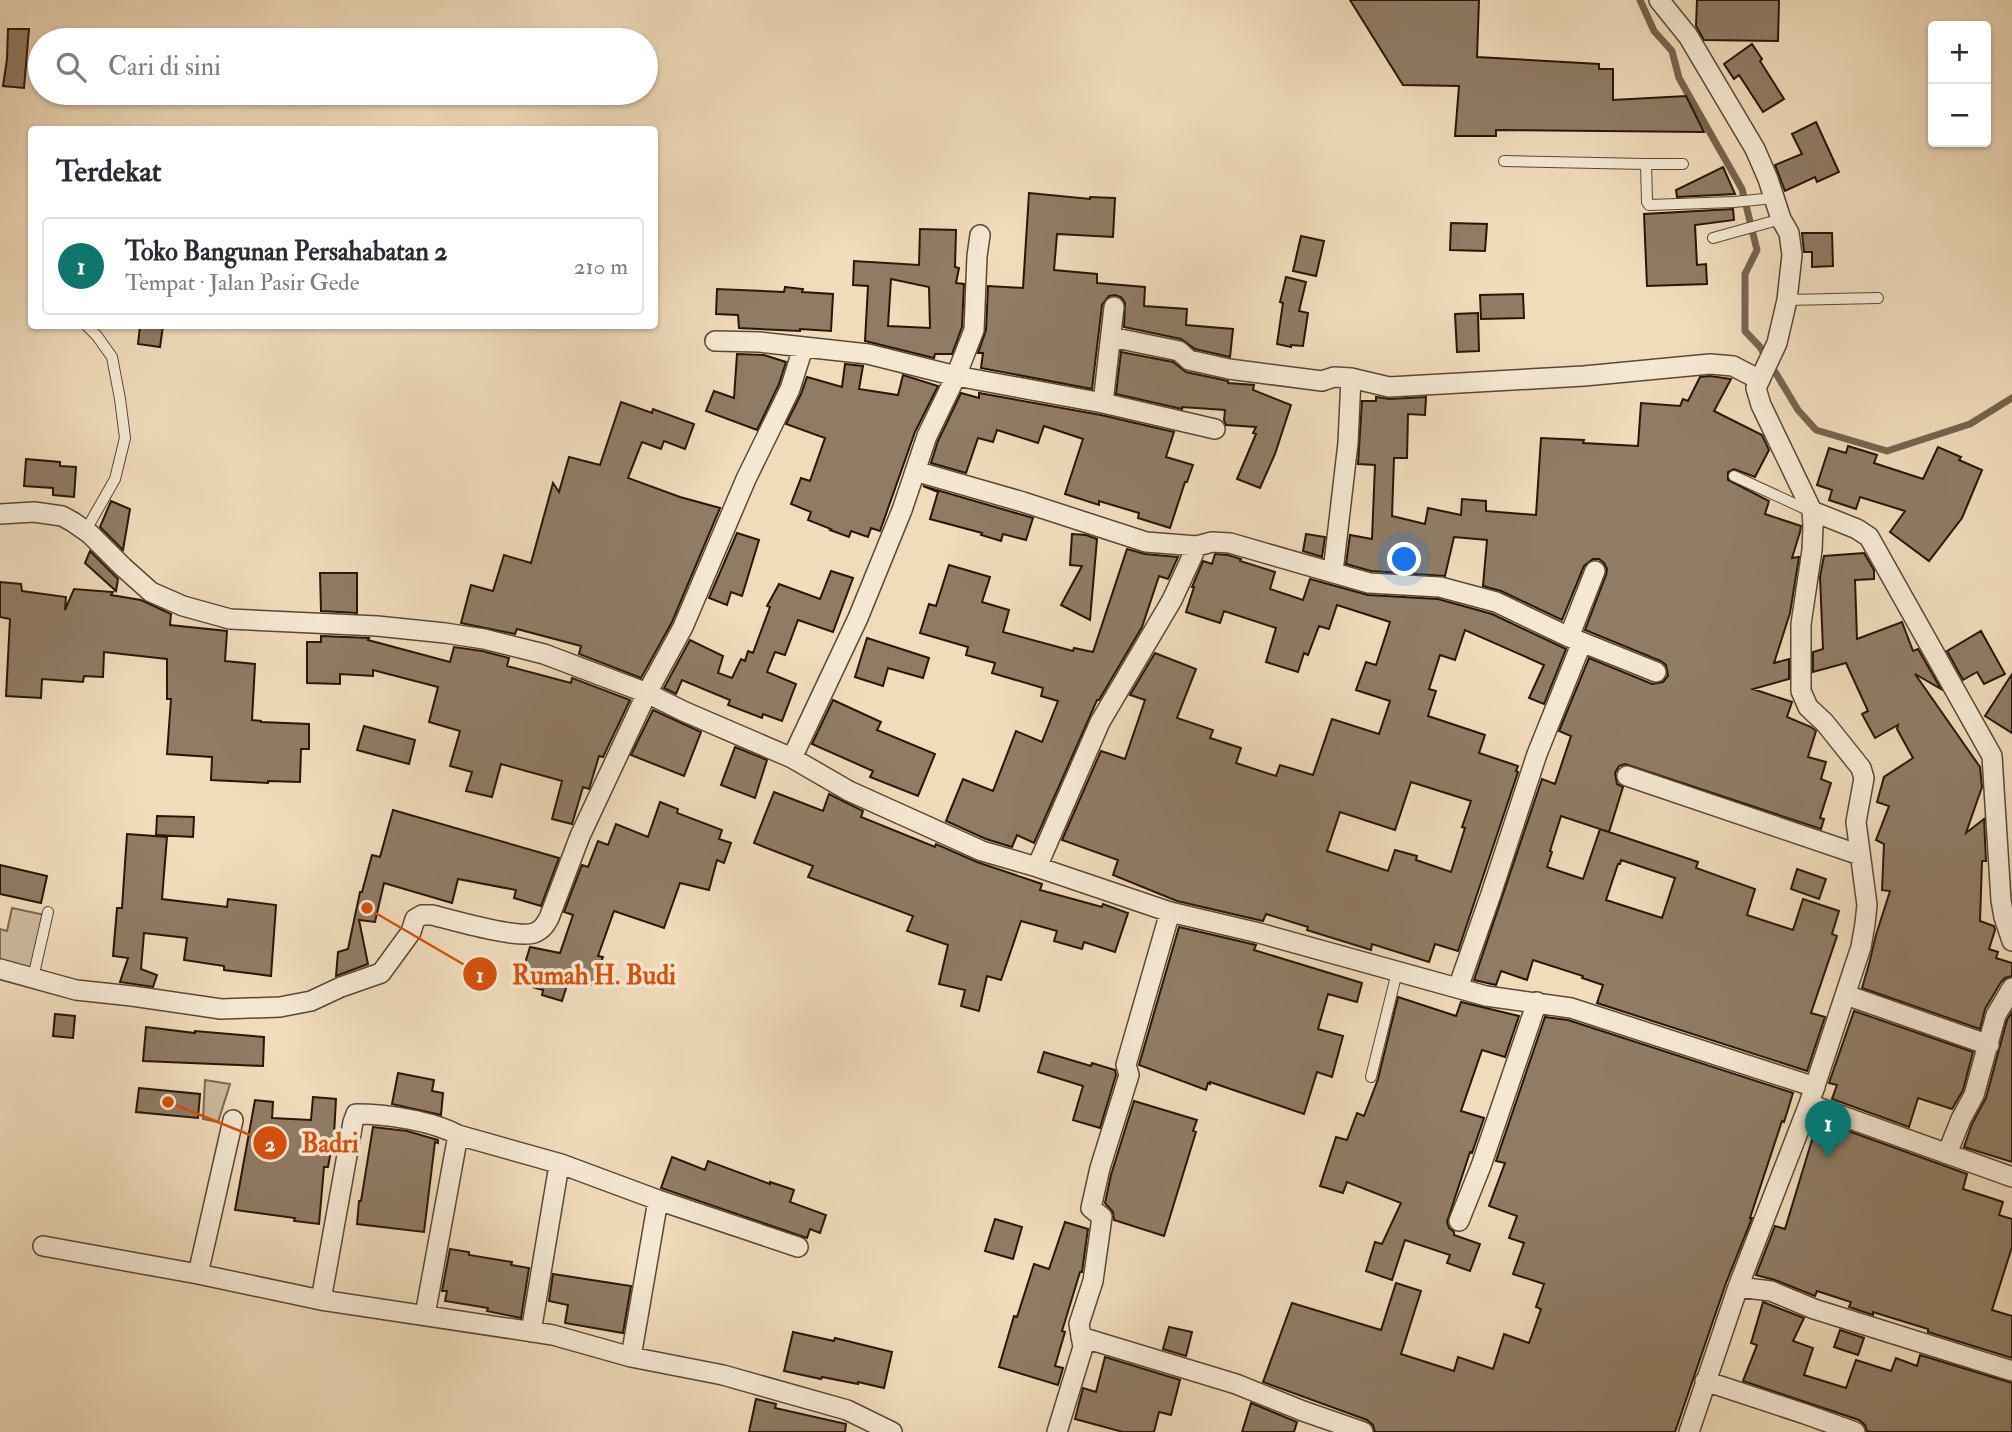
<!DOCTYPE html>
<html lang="id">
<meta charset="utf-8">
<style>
:root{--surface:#fff;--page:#f7f7f7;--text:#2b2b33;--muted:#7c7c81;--line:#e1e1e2;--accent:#0f766e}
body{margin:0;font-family:"IM FELL Double Pica",serif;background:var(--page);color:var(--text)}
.controls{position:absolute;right:21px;top:21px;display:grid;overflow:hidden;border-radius:7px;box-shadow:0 2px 5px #0004}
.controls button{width:63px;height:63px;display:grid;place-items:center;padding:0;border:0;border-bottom:2px solid var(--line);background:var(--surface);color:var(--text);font:35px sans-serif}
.you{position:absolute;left:1405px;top:560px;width:24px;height:24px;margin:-18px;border:5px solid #fff;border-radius:50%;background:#1a73e8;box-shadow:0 0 0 10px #1a73e833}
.badge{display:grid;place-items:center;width:46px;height:46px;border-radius:50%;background:var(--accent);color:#fff;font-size:23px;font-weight:700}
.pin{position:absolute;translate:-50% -58px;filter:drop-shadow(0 2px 4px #0008)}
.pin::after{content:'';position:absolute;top:37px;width:24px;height:21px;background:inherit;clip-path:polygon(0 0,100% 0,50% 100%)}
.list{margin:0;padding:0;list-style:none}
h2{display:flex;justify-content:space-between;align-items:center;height:91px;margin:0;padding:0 28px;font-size:30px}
h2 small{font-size:23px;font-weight:400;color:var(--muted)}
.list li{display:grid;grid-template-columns:46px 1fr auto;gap:21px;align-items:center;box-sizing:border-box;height:98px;margin:0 14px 14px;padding:0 14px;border:2px solid var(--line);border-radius:7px}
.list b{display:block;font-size:26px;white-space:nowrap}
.list p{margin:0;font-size:23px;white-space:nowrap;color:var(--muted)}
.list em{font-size:23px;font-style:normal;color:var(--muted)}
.icon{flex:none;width:38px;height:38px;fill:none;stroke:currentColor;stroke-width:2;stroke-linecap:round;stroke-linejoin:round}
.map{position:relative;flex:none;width:2012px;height:1432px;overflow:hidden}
.search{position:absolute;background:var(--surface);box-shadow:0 2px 5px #0004;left:28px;top:28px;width:630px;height:77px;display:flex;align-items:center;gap:18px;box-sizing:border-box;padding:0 24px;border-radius:38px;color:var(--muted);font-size:26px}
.panel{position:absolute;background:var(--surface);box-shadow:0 2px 5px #0004;left:28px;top:126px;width:630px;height:203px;border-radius:7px}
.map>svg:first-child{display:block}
</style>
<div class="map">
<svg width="2012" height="1432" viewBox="0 0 2012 1432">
<rect width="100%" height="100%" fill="#f0dbbb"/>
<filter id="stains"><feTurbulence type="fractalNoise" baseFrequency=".00286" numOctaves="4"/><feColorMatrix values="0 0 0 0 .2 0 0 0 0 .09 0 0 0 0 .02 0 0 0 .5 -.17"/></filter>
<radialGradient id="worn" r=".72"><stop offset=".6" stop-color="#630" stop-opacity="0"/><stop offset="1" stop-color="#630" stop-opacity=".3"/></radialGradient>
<!-- green -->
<path fill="#ceba9d" stroke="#7c6852" stroke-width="2" d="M12,908L45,915L31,974L0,966V929L7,931Z
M205,1080L230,1084L218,1122L203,1119Z"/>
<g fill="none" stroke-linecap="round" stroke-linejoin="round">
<!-- stream -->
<path stroke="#78644f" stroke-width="7" d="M1640,0L1654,31L1672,51L1679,78L1742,189L1757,250L1745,274V331L1760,347L1798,410L1816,430L1887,451L1970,424L2012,398"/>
</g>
<!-- building -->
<path fill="#907c65" stroke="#291608" stroke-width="2" fill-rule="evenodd" d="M1350,0H1479L1477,57L1599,64V69H1613V100L1686,96L1704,132L1496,130V136H1455L1459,86L1403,85Z
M1697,0H1779L1778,41L1704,40L1696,26Z
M8,29H29L24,88L3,86L7,59Z
M1752,44L1762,59L1760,61L1784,99L1763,112L1739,75L1734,79L1724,64Z
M1816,122L1839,172L1817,182L1815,177L1785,191L1775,165L1802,154L1792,134Z
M1723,167L1735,194L1677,197L1676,190Z
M1029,193L1090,199V197L1115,198L1113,237L1057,234L1054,270L1097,274V283L1145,287L1144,306L1187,309L1186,325L1233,329L1230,357L1195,349L1181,339L1124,327L1125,303L1121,297L1115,295L1109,296L1102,305L1092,389L981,368L983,353H978L986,330L988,286L1023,288Z
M1733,209L1734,220L1695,225L1697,265L1706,264L1707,284L1647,286L1644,214Z
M1451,223L1487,224L1485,251L1450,250Z
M920,229L956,230L955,267L959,268L956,283L964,284L962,327L952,354H935L934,358L865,341L868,286L853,285L854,261L919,265ZM891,279L929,287L930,328L888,326Z
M1802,233H1832L1833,266L1812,267V252H1804Z
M1301,236L1324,241L1316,276L1293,271Z
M1286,277L1306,282L1299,311L1308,313L1303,346L1291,345V347L1277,344L1283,303L1280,302Z
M785,287L803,289L802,292L833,294L831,331L800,329V331L739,328L738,315L716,314L717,289L784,292Z
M1523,294L1524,318L1481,319L1480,295Z
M1478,313L1479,351L1457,352L1455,314Z
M140,326H163L160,347L138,344Z
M1121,352L1173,362L1186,372L1228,381V383L1254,385L1253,390L1291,405L1275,454L1260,488L1237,479L1256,434L1253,433L1256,427L1226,425L1224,420L1225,410L1182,407V409L1116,394Z
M737,354L764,355L786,362L779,384L757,430L706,411L714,391L734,398Z
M845,364L863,366L859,389L898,395L903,375L938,386L915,432L880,531L871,528L868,537L851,531L849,537L830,530L831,529L808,520L811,512L791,504L801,478L810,481L825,438L786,424L801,394L807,377L842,387Z
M1710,376L1731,379L1714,411L1762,435L1769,450L1755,477L1734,469L1728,472V480L1769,501L1765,514L1801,526L1800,532L1792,558L1799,557L1790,613L1774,663L1789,659V679L1753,689L1792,702L1787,717L1811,727L1816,731L1808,757L1826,762L1821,779L1831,783L1820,818L1824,819L1821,829L1625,764L1619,766L1615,773L1617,784L1623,787L1609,832L1561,816L1550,851L1552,852L1547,867L1583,879L1600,829L1698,862L1696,868L1755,889L1747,915L1793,930L1803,899L1839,911L1832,934L1837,936L1811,1013L1825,1017L1807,1071L1597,1003L1603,985L1582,978L1583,976L1533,960L1527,980L1501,971L1496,985L1474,980L1542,779L1555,784L1571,736L1559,731L1589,658L1652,684L1663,682L1668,676L1666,665L1661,661L1585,630L1606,575L1607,569L1604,563L1599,559H1593L1584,566L1562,620L1501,591L1483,586L1487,540L1454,537L1445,576L1371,571L1346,564L1350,535L1372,539L1375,465L1358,464L1362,401H1376V397L1389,399L1426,397L1425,415L1408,414L1407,458H1394L1392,516L1425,524L1428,508L1461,515L1462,499L1486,501V511L1536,515L1541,438L1584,440L1583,443L1638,446L1641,403L1680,406L1683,399L1688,401L1700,377ZM1621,860L1675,878L1662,918L1606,900L1618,864H1620Z
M961,393L979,398V393L1101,415L1174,432L1166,457L1193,465L1187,482H1185L1170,528L1138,518L1139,513L1099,501V505L1065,494L1083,439L1044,426L1038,443L997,430L993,442L978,438L966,473L931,463L938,441Z
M621,402L652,413L653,409L694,424L685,449L664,441L661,449L642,442L628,478L680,497L720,508L672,622L641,678L579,654L581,646L517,629L515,634L461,623L471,585L493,591L504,555L531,563L553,483L559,492L569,457L600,465Z
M1848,446L1877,455L1874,463L1923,479L1938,447L1961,457L1959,460L1982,470L1962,518L1929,561L1890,532L1905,511L1860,497L1856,509L1829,500L1832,490L1817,485L1829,448L1846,453Z
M26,459L60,462V466L76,467L74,497L53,495V488L24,486Z
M923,486L1033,518L1026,540L1003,534L1001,541L981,535L982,533L930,519L938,492Z
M111,501L130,509L123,550L100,527Z
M737,533L759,540L742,596L731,592L727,605L709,598Z
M1072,534L1086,535L1097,539L1090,620L1061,605L1082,566L1070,565Z
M1306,534L1325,537L1322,557L1303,551Z
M1127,549L1145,554L1178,557L1168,579L1159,576L1142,627L1099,700H1097L1034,843L1017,835L1012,847L986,839L946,821L963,779L993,791L1016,731L1042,742L1058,701L1041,696L1043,688L992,673L995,663L966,655L968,647L920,633L929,604L936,606L949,565L990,577L982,602L1009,610L1003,632L1073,651L1074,648L1093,652Z
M90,551L118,579L116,591L85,563Z
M1864,553L1874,570V579L1855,580L1857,639L1902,622L1913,651L1918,649L1941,689L1915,674L1980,767L1982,787L1966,833L1984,819L1986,861H1982L1980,921L1994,926L1995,930L1989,949L1998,952L1996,958L2012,963V976L2005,978L2001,982L1985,1009L1980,1029L1862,988L1869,964L1876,935L1890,891L1882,890L1884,844L1876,840L1889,806L1877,802L1884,777L1913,758L1897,729L1898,725L1875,738L1862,714L1868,711L1846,663L1813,672V652L1823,649L1820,577L1824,556Z
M1215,554L1228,555L1241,559L1240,561L1275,572L1270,589L1303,600L1310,579L1368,595L1438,599L1492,614L1566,649L1544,704L1529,698L1544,665L1465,630L1455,660L1440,655L1429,689L1436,691L1428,716L1485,735L1479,753L1518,766L1516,771L1518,772L1458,951L1435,944L1429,962L1372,944L1371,950L1307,930L1308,927L1266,914L1263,921L1177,901L1113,875L1118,860L1062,840L1101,751L1125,759L1145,700L1130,695L1155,653L1196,669L1177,718L1213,730L1210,738L1241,748L1236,763L1276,776L1280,765L1313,775L1332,719L1379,734L1390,701L1356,690L1366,662L1376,665L1390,622L1337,605L1329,629L1319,626L1308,655L1304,653L1298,672L1266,662L1276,628L1224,611L1220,623L1186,612L1194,587H1192L1203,561L1212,564ZM1411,782L1471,801L1462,827L1465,828L1451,872L1416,860L1417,856L1395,850L1388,871L1327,851L1340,812L1395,830Z
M831,571L853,578L833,632L798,620L785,655L775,652L767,672L796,684L782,721L763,714L762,718L728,705L730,700L682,680L676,694L664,688L690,640L723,656L718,673L732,678L741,659L745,661L748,651L753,653L770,607L767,606L779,584L820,599Z
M320,573H357V613L321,611Z
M0,582L21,584L22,591L66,597L65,610L74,589L113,592L111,595L141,600L171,614L170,625L227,631L225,661L255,664L252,720L261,721V722L309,724V749H301L300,782L268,781V783L211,780L212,757L167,754L171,699H167V659L104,652L103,677L84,676L83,682L42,679L41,698L6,696L10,619L0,617Z
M1981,631L2005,674L1984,684L1977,672L1963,680L1947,651Z
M321,636L369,638L368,640L450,662L454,647L482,651L509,658L507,666L571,683L572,678L630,700L603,757L599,756L589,789L583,787L572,824L552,819L562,781L555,779L501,764L492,797L466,791L472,772L450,766L460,731L429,722L438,687L373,670V676L340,674V684L307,683V642H321Z
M867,638L929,658L923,678L888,668L883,686L855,677Z
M2012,674V733L1985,716Z
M833,700L881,722L877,730L935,754L918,796L870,777L873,771L812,744Z
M653,710L701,732L684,776L631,755Z
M364,726L415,740L409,764L357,750Z
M735,747L767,760L755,798L721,785Z
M774,792L823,811L829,794L863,811L861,817L935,847L936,844L977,862L1042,884L1040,890L1102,907L1103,904L1128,913L1115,952L1084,942L1082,949L1054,941L1057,931L1021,921L1001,980L987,976L979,1011L961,1006L965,990L939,984L948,945L907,931L913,916L808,877L813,866L754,843Z
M660,802L678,809L677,813L722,830L719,839L731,843L724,863L717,860L709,890L680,883L664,928L614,911L598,956L603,957L592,985L569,979L562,1001L542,995L543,990L519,983L530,947L560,953L573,915L564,912L582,865L588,867L598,841L608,845L616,824L648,837Z
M393,810L559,858L541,906L514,898L516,890L458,879L452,903L384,883L375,922L359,920L368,964L336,976L338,952L348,949L360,892H362L372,855L380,857Z
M157,816L194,817L193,837L156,835Z
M127,834L167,837L162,899L227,907L228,899L276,905L271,976L224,970V966L184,960L187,938L144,933L141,969L157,975L153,987L120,982L128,958L113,956L117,908H122Z
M0,865L47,876L41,903L0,894Z
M1797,869L1826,879L1819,899L1791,889Z
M1179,927L1256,945L1254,950L1362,983L1357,1002L1328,994L1318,1029L1343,1036L1332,1077L1317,1072L1304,1114L1210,1082V1084L1208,1083L1206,1090L1139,1065Z
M1398,997L1456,1016L1461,1002L1519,1016L1505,1057L1482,1050L1461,1111L1484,1118L1472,1153L1470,1152L1447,1222L1449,1228L1454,1232V1235L1480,1244L1470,1271L1447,1263L1450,1255L1405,1240L1392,1280L1366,1271L1375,1242L1382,1244L1401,1203L1347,1182L1343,1193L1320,1186L1336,1137L1347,1140L1357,1113L1364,1116L1378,1079Z
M1854,1011L1973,1052L1963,1090L1952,1109L1918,1098L1909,1127L1832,1099L1837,1085L1829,1083Z
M2012,1012V1162L1964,1147L1972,1124L1986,1098L2007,1020Z
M55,1014L75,1016L73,1038L53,1036Z
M1545,1017L1568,1020L1793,1093L1784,1122L1782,1121L1750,1218H1752L1726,1283L1675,1432H1375L1373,1425L1367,1420L1263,1382L1292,1303L1381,1330L1396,1283L1421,1291L1401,1354L1454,1371L1458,1357L1493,1369L1504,1334L1529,1343L1541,1309L1536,1307L1544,1284L1513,1274L1524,1243L1509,1238L1517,1216L1489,1206L1505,1163L1496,1161Z
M146,1027L195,1033V1031L264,1037L263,1066L143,1061Z
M1044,1052L1091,1066L1092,1063L1115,1070L1116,1075L1100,1128L1073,1120L1083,1086L1038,1072Z
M398,1073L434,1080L432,1091L443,1093L441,1115L392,1104Z
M139,1088L200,1094L198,1118L136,1112Z
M313,1097L336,1099L334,1135L328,1167H324L319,1224L294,1221L295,1218L235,1210L255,1100L273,1102L272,1118L311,1120Z
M1134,1101L1197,1120L1193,1131L1196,1132L1164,1236L1114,1220L1113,1212L1105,1203L1111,1175Z
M1818,1120L1967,1174L1963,1189L2003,1202L1999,1215L2012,1219V1247L1992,1310L2012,1316V1358L1928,1332V1329L1873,1312V1315L1849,1307L1851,1302L1817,1291L1815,1296L1775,1280L1756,1275L1775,1226L1785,1229Z
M373,1127L407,1131L438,1140V1143L435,1142L424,1232L357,1224L359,1201H361Z
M672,1157L705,1170L708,1161L770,1184V1182L794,1190L790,1202L826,1215L820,1233L810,1229L807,1238L661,1188Z
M995,1219L1022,1227L1013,1259L985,1251Z
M1065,1222L1088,1229L1082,1272H1080L1062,1331L1065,1332L1055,1366L1063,1368L1058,1385L999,1367L1014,1316L1017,1317L1034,1264L1049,1269Z
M450,1249L469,1252V1255L512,1262L511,1265L529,1268L521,1318L487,1311L488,1308L445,1301L447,1291H442Z
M553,1274L631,1286L623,1333L565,1323L568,1305L549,1301Z
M1763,1302L1804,1318L1793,1341L1813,1348L1804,1375L1846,1388L1856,1360L1891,1371L1896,1358L1917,1366L1920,1355L2012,1383V1432H1871L1867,1431L1865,1425L1859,1420L1743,1381L1757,1345L1751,1343Z
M1169,1327L1192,1332L1186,1356L1163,1349Z
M1840,1330L1864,1338L1858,1355L1834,1347Z
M793,1332L834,1341L835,1338L892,1352L884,1388L858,1382V1384L822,1377L821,1379L784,1371Z
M1105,1357L1180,1380L1171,1415L1159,1412L1154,1432H1123L1075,1419L1083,1388L1096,1392Z
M756,1399L776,1404L775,1408L846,1424L845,1432H749Z
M1251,1403L1297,1422L1294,1432H1242Z"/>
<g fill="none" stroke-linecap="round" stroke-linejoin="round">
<!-- lane casing -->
<g stroke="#5b4735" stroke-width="12">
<path id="lane" d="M1504,161L1646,164L1647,202L1649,205L1734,202L1774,198
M1646,164H1683
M1713,238L1781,219
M1787,300L1878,298
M1734,476L1810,511
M86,530L115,479L125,438L120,399L112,357L97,336L87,326
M33,978L48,912
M1371,1077L1397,972"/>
</g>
<!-- street casing -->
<g stroke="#5b4735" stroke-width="22">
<path id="street" d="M1659,0L1688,36L1755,149L1768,179L1781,219L1789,233L1792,255L1787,300L1777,343L1756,388L1761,405L1812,511L1813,526L1812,550L1801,624V691L1808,707L1825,723L1861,768L1864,778L1856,822L1867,905L1865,924L1861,947L1809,1104L1738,1287L1689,1432
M1111,337L1179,351L1189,360L1229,369L1322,381L1334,377L1351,378L1389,387L1584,376L1710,364L1733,366L1760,380
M715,341L759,342L868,354L956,376L1103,403L1215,429
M1103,403L1114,307
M915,471L1023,502L1146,542L1197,546L1212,542L1230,543L1369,583L1440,587L1496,602L1569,637L1656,672
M1812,511L1857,529L1869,537L1992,756L2001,900L2004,917L2012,941
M0,514L34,512L62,516L73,522L90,534L123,567L151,592L183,606L230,619L377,626L445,633L484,639L544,654L647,693L683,711L792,758L849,791L982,851L1037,867L1170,912L1259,933L1486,996L1571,1008L1815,1087
M1333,572L1348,443L1351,378
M1569,637L1595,571
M792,758L858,618L902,510L927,436L956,376L974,330L977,256L980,235
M1627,776L1860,855
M1037,867L1100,722L1172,600L1197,546
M0,969L76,990L132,996L221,1009L280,1007L311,1001L341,987L381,973L411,932L415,919L422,915H432C452,920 517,939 534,933C542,930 545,925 549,918L580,836L647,693L683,627L746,479L790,389L803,348
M1458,988L1491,894L1537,754L1582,642
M1846,995L1989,1045
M1809,1104L2012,1177
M1947,1154L1961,1119L1974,1095L1996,1015L2012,988
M1459,1221L1481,1166L1537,1002
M43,1246L198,1274L321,1300L553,1335L631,1357L723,1375L847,1410L892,1432
M198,1274L233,1120
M1738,1287L1771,1291L1814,1309L2012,1371
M321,1300L353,1122L356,1114C386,1114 433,1121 458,1135L561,1164
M425,1315L458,1135
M531,1332L558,1171L561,1164L658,1200L798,1247
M1081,1337L1236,1384L1303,1411L1363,1432
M631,1357L658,1200
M1705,1381L1805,1414L1855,1432
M1057,1432L1083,1347L1079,1324L1093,1281L1102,1217L1091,1208L1100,1168L1129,1075L1126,1065L1170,912"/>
</g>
<!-- lane -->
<use href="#lane" stroke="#f5e8d3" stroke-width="10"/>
<!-- street -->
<use href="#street" stroke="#f5e8d3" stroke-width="19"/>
</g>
<!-- callouts -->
<path fill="none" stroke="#d5520c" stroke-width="2.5" d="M367 908L480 974M168 1102L270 1143"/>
<g fill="#d5520c" stroke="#f5e8d3" stroke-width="2.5">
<circle cx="367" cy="908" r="7"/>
<circle cx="168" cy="1102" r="7"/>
<circle cx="480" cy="974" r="18"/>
<circle cx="270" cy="1143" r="18"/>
</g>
<g font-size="21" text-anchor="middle" font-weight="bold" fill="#fff">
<text x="480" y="982">1</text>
<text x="270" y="1151">2</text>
</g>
<g font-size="26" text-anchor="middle" font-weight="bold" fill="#d5520c" stroke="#f5e8d3" stroke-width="7" stroke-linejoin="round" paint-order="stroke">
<text x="594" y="984">Rumah H. Budi</text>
<text x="330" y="1152">Badri</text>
</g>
<rect width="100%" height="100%" filter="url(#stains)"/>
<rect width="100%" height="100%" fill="url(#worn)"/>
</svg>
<div class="controls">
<button>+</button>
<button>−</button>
</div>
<div class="you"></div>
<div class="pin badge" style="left:1828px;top:1158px">1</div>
<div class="search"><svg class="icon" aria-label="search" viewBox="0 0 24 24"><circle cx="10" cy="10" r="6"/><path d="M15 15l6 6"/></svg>Cari di sini</div>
<section class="panel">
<h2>Terdekat<small></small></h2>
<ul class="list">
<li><span class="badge">1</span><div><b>Toko Bangunan Persahabatan 2</b><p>Tempat · Jalan Pasir Gede</p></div><em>210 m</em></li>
</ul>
</section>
</div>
